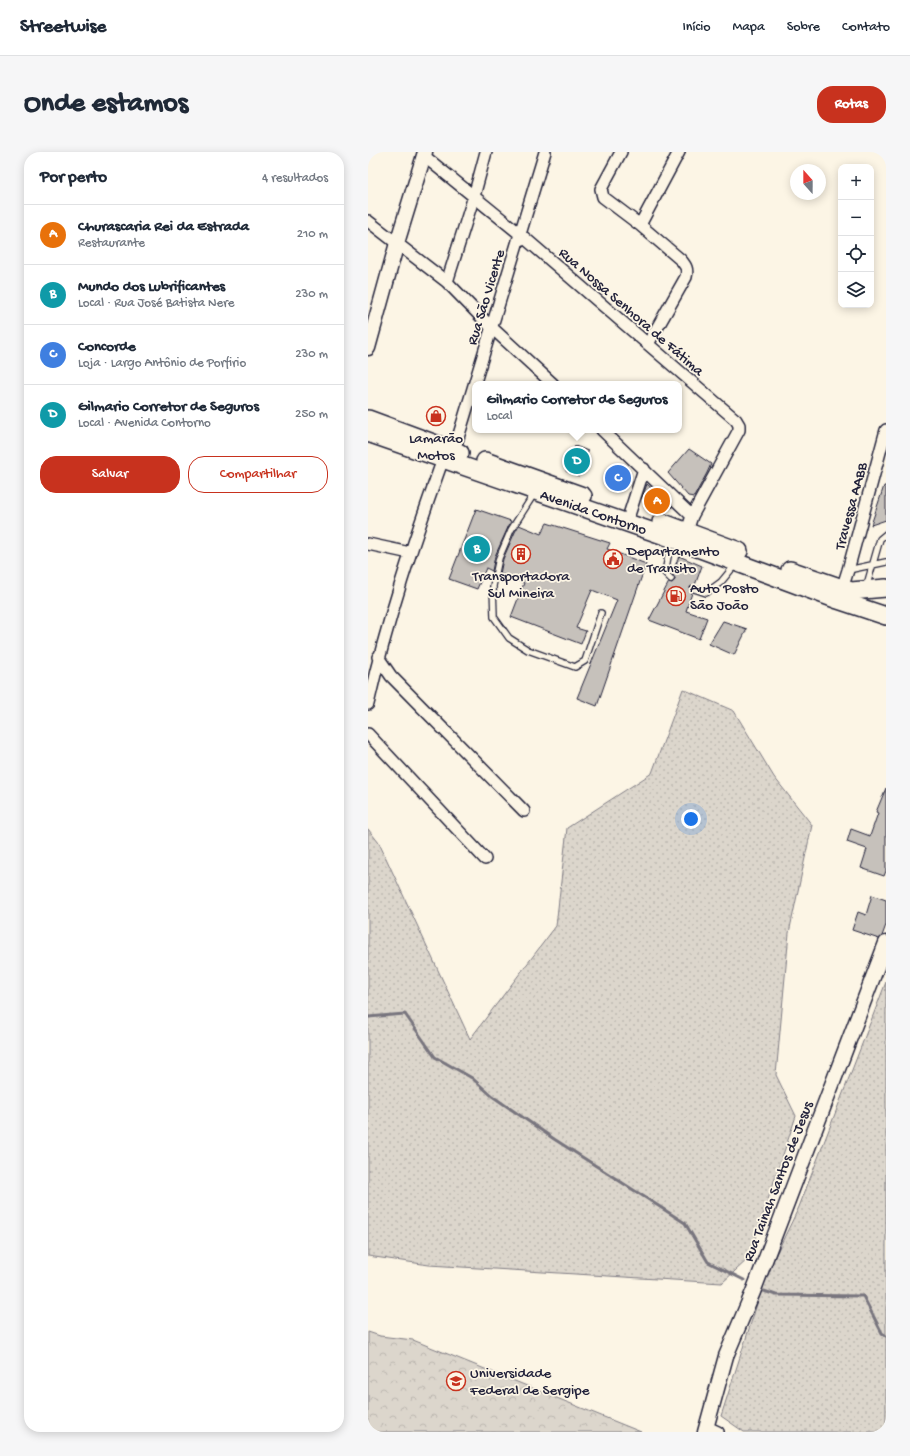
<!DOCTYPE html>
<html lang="pt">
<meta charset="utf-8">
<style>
:root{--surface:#fff;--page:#f6f6f7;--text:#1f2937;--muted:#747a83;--line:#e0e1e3;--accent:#c8321e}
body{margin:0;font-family:"Gochi Hand",sans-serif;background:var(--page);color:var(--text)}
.controls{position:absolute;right:12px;top:12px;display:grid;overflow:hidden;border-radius:8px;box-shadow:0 2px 10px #0003}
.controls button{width:36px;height:36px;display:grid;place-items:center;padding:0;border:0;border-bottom:1px solid var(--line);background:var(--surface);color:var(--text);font:20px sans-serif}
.compass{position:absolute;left:422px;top:12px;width:36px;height:36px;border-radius:50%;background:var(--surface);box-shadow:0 2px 10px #0003;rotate:339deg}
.you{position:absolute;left:323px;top:667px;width:14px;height:14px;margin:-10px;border:3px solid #fff;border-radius:50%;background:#1a73e8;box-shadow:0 0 0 6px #1a73e833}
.badge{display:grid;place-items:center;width:26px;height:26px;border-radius:50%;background:var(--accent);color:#fff;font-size:13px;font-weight:700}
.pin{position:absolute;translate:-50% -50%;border:2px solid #fff;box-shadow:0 1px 4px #0006}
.popup{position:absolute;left:104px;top:229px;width:210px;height:52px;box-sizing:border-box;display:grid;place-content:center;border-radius:8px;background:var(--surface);filter:drop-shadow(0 1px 3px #0005);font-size:13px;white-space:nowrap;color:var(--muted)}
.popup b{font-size:15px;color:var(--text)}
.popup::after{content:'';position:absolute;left:50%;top:100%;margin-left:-8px;border:8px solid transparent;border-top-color:var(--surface)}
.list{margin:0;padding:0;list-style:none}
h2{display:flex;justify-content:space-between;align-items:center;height:52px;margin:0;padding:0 16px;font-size:17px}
h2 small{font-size:13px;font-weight:400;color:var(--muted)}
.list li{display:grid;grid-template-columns:26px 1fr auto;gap:12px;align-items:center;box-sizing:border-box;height:60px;padding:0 16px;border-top:1px solid var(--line)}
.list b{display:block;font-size:15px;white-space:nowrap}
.list p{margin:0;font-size:13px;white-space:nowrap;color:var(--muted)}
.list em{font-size:13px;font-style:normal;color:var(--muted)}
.actions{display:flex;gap:8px;padding:12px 16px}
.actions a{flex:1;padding:9px 0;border:1px solid var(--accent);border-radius:16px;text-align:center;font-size:14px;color:var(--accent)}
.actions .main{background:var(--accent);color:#fff}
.icon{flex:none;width:22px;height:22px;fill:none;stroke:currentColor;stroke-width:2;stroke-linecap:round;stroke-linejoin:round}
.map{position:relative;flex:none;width:518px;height:1280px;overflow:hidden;border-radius:16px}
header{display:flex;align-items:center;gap:24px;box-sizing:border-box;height:56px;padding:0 20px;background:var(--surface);border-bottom:1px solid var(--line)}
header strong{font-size:19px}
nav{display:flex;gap:22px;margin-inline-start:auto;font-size:14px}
.intro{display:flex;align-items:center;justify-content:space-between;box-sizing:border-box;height:96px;padding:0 24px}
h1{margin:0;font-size:28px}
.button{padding:10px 18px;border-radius:16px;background:var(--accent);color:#fff;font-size:14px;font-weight:700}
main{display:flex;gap:24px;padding:0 24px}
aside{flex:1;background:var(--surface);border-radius:16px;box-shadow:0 2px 10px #0003}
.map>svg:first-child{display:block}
</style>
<header>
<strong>Streetwise</strong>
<nav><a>Início</a><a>Mapa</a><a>Sobre</a><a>Contato</a></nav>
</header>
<div class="intro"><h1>Onde estamos</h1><a class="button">Rotas</a></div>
<main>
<aside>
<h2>Por perto<small>4 resultados</small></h2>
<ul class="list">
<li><span class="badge" style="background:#e8710a">A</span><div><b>Churascaria Rei da Estrada</b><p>Restaurante</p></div><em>210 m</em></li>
<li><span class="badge" style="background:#0f9aa8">B</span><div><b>Mundo dos Lubrificantes</b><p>Local · Rua José Batista Nere</p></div><em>230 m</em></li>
<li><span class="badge" style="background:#3f7fe0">C</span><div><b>Concorde</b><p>Loja · Largo Antônio de Porfirio</p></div><em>230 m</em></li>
<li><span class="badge" style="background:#0f9aa8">D</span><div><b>Gilmario Corretor de Seguros</b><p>Local · Avenida Contorno</p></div><em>250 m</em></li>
</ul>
<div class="actions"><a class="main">Salvar</a><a>Compartilhar</a></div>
</aside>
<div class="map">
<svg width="518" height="1280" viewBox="0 0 518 1280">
<defs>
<pattern id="grass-dots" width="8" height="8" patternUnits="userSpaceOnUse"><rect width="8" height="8" fill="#dcd6cc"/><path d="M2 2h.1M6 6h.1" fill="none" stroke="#bcb7b0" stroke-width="1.8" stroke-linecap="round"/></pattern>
<pattern id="forest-crowns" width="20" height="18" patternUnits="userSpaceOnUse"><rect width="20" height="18" fill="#dcd6cc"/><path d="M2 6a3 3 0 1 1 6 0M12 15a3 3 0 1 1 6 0" fill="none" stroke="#bcb7b0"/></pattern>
</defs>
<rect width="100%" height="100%" fill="#fcf5e5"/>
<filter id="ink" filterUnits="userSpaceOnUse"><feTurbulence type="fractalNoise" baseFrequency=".025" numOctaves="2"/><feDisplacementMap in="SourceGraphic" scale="8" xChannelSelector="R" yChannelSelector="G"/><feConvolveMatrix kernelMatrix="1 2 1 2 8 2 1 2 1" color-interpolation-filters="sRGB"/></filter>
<g filter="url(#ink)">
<!-- grass -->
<path fill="url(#grass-dots)" stroke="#7f7c84" d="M315,537L366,559L406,625L444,673L421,781L408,923L428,964L380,1107L354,1131L61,1113L0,1104V677L11,691L102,887L188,774L199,676L284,621Z
M518,830V1280H376L353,1264L399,1121L431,1055Z"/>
<!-- forest -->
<path fill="url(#forest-crowns)" stroke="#7f7c84" d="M0,1180L12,1184L45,1188L273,1280H0Z"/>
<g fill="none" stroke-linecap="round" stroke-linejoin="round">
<!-- stream -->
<path stroke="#78757e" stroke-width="3" d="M0,865L37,862L67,905L104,926L124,944L186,987L317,1071L340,1110L376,1128
M396,1139L408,1143L495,1144L514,1181L518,1184"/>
</g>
<!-- building -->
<path fill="#c6c1bb" stroke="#22223b" d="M207,294L220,299L211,324L198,319Z
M321,297L343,312L339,321L326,345L320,344L300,321Z
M244,316L260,322L257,336L240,331Z
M279,332L304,355L297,360L274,346Z
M516,334H518V368L503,373Z
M108,357L143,369L127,404L124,419L118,416L109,437L81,427Z
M179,371L242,391L239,397L278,412L229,554L209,546L249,448L224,438L208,476L218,479L213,492L143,465L156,431L132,422L135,407L147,380L151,373L173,382Z
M311,404L334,414L327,433L322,435V438L324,441L318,459L339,466L331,487L281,468L301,430L304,431L307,428V426L304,422Z
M355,469L379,477L366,503L341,492Z
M518,636V719L516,724L493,716L499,697L479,690L483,677L502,684L510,661L508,660Z
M504,743L518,748V773L514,784L511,787L484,778L490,760L498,763Z"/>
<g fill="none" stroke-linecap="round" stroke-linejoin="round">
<!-- service casing -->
<g stroke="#22223b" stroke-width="8">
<path id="service" d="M166,342L143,378L131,406L125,434L126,465L141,486L160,498L207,515L217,509L233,461
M480,418L518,410
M303,427L297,421L303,388
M498,436L512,387L518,382
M326,437L338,441L353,430L367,413"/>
</g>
<!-- minor casing -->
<g stroke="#22223b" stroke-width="14">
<path id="minor" d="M253,0L233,37L235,45L272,73L313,108C318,114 320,117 318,125L280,192
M56,4L152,82L368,268L371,273V278L324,364
M0,69L79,130L123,175L185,232
M272,73L311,0
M79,130L106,44L118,0
M234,278L324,364L319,379
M86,299L177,0
M262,360L276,317
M0,392L42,401
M474,437L480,418L518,278
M10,505L23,524L156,659
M0,552C19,468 46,388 75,307
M0,582L117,707
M339,1275L350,1280"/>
</g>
<!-- tertiary casing -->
<g stroke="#22223b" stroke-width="17">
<path id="tertiary" d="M0,196L29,91L57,0
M337,1280L358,1204L385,1140L518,791"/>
</g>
<!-- primary casing -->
<g stroke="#22223b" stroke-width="20">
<g id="primary">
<path d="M0,267L92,301"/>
<path id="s1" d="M0,281L297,384L470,448L518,464"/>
<path d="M117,309L215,344"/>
<path d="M293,370L371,399"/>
<path d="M422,418L483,439L518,436"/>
</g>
</g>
<!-- service -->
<use href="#service" stroke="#fcf5e5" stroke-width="5.5"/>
<!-- minor -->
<use href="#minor" stroke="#fcf5e5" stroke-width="11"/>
<!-- tertiary -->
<use href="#tertiary" stroke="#fcf5e5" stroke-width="14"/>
<!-- primary -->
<use href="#primary" stroke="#fcf5e5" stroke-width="17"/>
</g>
</g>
<!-- icons -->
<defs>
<g id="shop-ring" transform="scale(1)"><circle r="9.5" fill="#fcf5e5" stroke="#c8321e" stroke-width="1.5"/><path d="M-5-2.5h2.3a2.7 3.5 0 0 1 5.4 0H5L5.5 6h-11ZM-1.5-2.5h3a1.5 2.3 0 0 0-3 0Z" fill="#c8321e"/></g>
<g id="building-ring" transform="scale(1)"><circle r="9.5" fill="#fcf5e5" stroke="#c8321e" stroke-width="1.5"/><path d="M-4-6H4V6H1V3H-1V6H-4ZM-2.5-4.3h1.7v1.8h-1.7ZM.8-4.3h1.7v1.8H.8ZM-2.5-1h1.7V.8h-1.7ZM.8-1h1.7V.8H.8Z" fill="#c8321e"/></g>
<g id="civic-ring" transform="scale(1)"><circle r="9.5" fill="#fcf5e5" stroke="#c8321e" stroke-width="1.5"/><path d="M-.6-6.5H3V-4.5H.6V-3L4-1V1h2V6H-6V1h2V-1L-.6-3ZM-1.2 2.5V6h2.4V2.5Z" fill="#c8321e"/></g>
<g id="fuel-ring" transform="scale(1)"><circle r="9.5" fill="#fcf5e5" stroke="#c8321e" stroke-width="1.5"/><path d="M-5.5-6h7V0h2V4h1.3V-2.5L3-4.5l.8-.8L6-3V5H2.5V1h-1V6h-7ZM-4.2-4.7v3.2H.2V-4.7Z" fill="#c8321e"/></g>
<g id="university-ring" transform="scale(1)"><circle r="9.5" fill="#fcf5e5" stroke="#c8321e" stroke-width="1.5"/><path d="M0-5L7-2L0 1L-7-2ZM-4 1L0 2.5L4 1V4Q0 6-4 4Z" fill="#c8321e"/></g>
</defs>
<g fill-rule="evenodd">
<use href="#shop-ring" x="68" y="264"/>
<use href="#building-ring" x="153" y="402"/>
<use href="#civic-ring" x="245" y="407"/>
<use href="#fuel-ring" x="308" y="444"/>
<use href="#university-ring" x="88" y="1229"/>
</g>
<g text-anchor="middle" stroke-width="3.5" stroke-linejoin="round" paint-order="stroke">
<!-- street labels -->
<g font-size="15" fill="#22223b" stroke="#fcf5e5">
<text transform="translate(117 145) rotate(-73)" y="5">Rua São Vicente</text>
<text transform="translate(264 159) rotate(41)" y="5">Rua Nossa Senhora de Fátima</text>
<text transform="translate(482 354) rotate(-75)" y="5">Travessa AABB</text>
<text dy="5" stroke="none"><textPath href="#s1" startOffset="239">Avenida Contorno</textPath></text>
<text transform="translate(409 1029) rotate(-69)" y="5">Rua Tainah Santos de Jesus</text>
</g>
<!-- poi labels -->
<g font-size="15" fill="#22223b" stroke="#fcf5e5" text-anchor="start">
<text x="68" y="290" text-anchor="middle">Lamarão<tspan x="68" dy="17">Motos</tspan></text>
<text x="259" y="403">Departamento<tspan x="259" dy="17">de Transito</tspan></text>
<text x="153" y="428" text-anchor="middle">Transportadora<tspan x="153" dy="17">Sul Mineira</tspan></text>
<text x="322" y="440">Auto Posto<tspan x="322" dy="17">São João</tspan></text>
<text x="102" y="1225">Universidade<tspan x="102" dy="17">Federal de Sergipe</tspan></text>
</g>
</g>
</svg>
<div class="controls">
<button>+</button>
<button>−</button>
<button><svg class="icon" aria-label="locate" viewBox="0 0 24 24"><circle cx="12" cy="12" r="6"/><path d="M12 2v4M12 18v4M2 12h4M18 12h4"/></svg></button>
<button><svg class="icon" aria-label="layers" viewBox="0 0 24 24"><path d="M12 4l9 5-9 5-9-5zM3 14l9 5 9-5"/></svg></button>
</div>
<svg class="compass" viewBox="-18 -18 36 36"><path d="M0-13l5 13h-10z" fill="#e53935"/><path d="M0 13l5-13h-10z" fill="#747a83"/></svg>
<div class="you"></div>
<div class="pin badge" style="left:289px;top:349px;background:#e8710a">A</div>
<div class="pin badge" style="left:109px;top:397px;background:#0f9aa8">B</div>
<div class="pin badge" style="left:250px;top:326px;background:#3f7fe0">C</div>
<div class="pin badge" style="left:209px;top:309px;background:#0f9aa8">D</div>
<div class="popup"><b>Gilmario Corretor de Seguros</b>Local</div>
</div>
</main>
